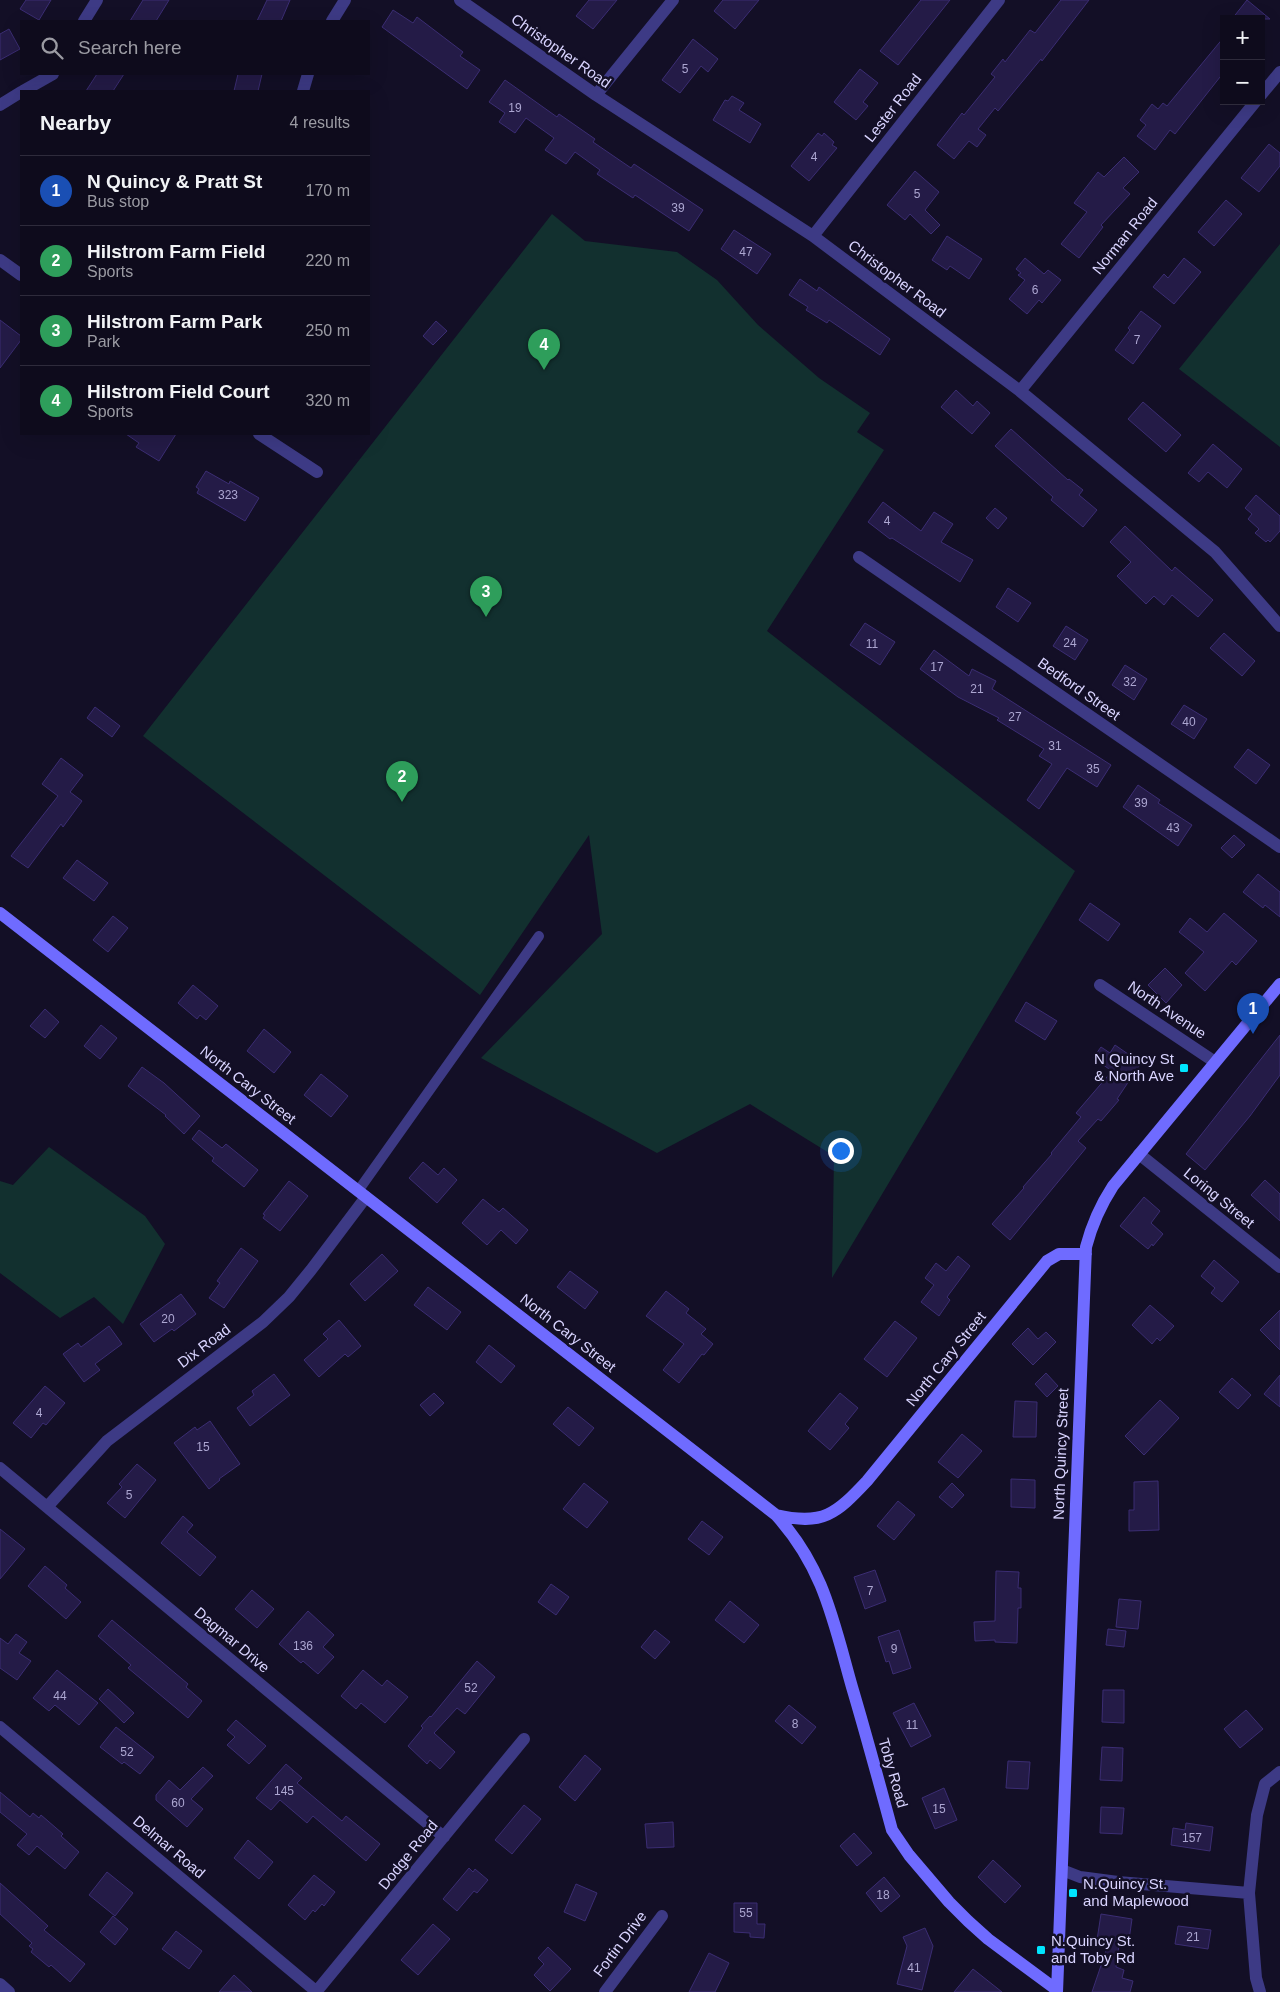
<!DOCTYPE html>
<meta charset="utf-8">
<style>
:root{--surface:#0e0b1c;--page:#171425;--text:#f1f3f6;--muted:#9b9ba3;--line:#2e2b3b;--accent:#8c9099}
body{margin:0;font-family:Arial,sans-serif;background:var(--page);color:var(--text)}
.controls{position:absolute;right:15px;top:15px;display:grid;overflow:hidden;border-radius:0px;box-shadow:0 5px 20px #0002}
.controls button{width:45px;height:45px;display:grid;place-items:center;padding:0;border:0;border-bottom:1px solid var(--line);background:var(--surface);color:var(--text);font:25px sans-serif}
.you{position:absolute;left:840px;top:1150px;width:18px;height:18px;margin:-12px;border:4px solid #fff;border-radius:50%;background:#1a73e8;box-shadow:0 0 0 8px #1a73e833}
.badge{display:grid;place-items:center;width:32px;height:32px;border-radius:50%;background:var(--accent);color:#fff;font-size:16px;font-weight:700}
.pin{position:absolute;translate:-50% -41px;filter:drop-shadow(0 1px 2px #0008)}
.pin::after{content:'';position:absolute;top:26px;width:18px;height:15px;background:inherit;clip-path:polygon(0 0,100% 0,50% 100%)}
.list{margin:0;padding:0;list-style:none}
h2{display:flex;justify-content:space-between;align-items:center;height:65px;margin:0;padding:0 20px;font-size:21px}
h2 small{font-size:16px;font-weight:400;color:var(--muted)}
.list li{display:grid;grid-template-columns:32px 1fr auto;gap:15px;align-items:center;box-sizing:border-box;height:70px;padding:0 20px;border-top:1px solid var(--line)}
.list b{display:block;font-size:19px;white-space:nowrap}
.list p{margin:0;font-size:16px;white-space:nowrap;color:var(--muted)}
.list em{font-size:16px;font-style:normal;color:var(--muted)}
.icon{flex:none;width:28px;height:28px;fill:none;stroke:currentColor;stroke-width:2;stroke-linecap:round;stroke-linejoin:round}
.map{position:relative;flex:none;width:1280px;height:1992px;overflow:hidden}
.search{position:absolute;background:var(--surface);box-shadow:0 5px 20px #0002;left:20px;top:20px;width:350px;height:55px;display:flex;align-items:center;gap:12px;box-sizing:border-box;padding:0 18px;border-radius:0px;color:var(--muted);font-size:19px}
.panel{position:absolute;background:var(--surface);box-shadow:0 5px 20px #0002;left:20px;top:90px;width:350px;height:345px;border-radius:0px}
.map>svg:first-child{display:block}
</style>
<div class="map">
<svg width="1280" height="1992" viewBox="0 0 1280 1992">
<rect width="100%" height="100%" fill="#130f26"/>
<!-- green -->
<path fill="#12302f" d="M552,214L585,241L677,252L717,280L758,325L819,378L870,413L857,432L884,450L767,631L1075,871L832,1278L834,1156L750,1104L657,1153L481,1058L602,934L589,835L480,995L143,736Z
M1280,244V447L1179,369Z
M49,1147L145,1216L165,1244L123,1324L94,1297L60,1318L0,1273V1181L13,1185Z"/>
<!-- building -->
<path fill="#241b47" stroke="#3b2d73" d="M26,0H51L39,20L20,9Z
M143,0H169L156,21H130Z
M267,0H290L281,21H257Z
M589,0H617L593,29L576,16Z
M723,0H759L735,29L714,11Z
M921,0H950L898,65L880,51Z
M1061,0H1089L1042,61L1041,59L998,111L995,108L978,129L986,135L977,147L969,141L954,159L937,145L962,113L964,115L995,77L991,74L1003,59L1005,62L1030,30L1035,33Z
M1247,0L1270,19H1232Z
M393,10L413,23L417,17L463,52L460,56L480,70L467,89L382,27Z
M9,29L20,49L0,60V34Z
M1224,37V72L1175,134L1170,130L1155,150L1137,136L1146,125L1140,120L1152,104L1158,109L1163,103L1167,106Z
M693,39L718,59L708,72L701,66L680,93L662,80Z
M860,69L878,83L863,102L868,106L856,120L834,102Z
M97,74H124L113,91H86Z
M238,74H262L258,91H234Z
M505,80L557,117L559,114L595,139L593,142L631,168L634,164L703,210L689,231L635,195L633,198L597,174L600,170L575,152L566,164L545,150L554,138L526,118L515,133L499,122L505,113L489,102Z
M732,96L744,103L739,110L761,124L750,143L713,120L725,100L728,101Z
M818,133L822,136L824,133L834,142L832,145L837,148L809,181L791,166Z
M1269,144L1280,153V166L1259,192L1241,178Z
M1124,157L1139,172L1123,188L1130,194L1101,225L1103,227L1079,258L1061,244L1087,212L1074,203L1098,172L1104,177Z
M915,171L939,192L925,210L940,225L931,234L910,214L905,220L887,205Z
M1226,200L1242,214L1214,246L1198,232Z
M734,230L771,254L757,274L721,249Z
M947,236L982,259L969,279L950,266L947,270L932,260Z
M1025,258L1044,274L1048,270L1061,280L1042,303L1039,300L1027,314L1009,299L1025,280L1018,275L1021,273L1016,269Z
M1184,258L1201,272L1174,304L1153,287L1164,274L1168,278Z
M800,279L817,291L819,287L890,339L880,355L829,320L827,323L806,310L808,307L789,295Z
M1141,311L1161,326L1133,364L1115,350L1130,330L1128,328Z
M0,320L21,336V340L0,368Z
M436,321L447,331L433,345L423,336Z
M956,390L973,406L977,401L990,413L972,434L941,407Z
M1143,402L1181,435L1166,452L1128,419Z
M1011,429L1068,480L1069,479L1083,490L1079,495L1097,510L1083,527L1051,500L1053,497L995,446Z
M126,434H176L159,461L136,447L139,443Z
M1213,444L1242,469L1227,488L1208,472L1199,482L1188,473Z
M206,471L229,484L230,481L259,498L245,521L197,493L199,489L196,487Z
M1256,495L1280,516V531L1270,542L1268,540L1266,542L1255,533L1259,529L1248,519L1252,514L1245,508Z
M883,502L921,531L934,512L953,524L941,542L973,560L960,582L892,538L890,539L868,522Z
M995,508L1007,518L998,529L986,518Z
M1125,526L1172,571L1175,567L1213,600L1198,617L1172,595L1164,605L1154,596L1146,604L1117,576L1131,562L1110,542Z
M1008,588L1031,603L1018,622L996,607Z
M865,623L895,642L880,665L850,645Z
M1066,626L1088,640L1075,660L1053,646Z
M1224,633L1255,661L1242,676L1210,648Z
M934,650L969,676L972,669L996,681L992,689L1111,765L1097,787L1067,768L1039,809L1027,800L1052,764L1039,756L1044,749L997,720L999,718L958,697L920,669Z
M1125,665L1147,679L1134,700L1112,685Z
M1184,705L1207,719L1194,739L1171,724Z
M95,707L120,726L112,737L87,718Z
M1248,749L1270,765L1256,784L1234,767Z
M61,758L83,775L70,792L82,801L63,827L61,824L28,868L11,856L58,796L42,784Z
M1138,785L1160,800L1158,803L1192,825L1178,846L1123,807Z
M1234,835L1245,845L1232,858L1221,848Z
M77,860L108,883L94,901L63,878Z
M1258,874L1280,892V917L1265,905L1263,908L1243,892Z
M1090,903L1120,924L1108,941L1079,920Z
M1224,913L1257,941L1236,965L1232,961L1205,991L1185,973L1204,952L1179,932L1190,918L1207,932Z
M113,916L128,928L108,952L93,940Z
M1165,968L1182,985L1166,1003L1148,985Z
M193,985L218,1006L206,1020L200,1015L197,1019L178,1003Z
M1026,1002L1057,1021L1045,1040L1015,1021Z
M45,1009L59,1022L45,1038L30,1026Z
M101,1025L117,1038L100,1059L84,1046Z
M264,1029L291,1052L274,1073L247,1051Z
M1280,1035V1075L1250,1116L1205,1170L1186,1154Z
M1115,1045L1141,1063L1117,1099L1119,1100L1101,1121L1098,1119L1078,1141L1086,1148L1010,1240L992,1224L1024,1188L1023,1187L1052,1154L1051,1153L1081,1117L1076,1113L1112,1071L1093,1058L1101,1047L1110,1053Z
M142,1067L164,1083L200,1116L184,1134L165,1116L166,1115L128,1086Z
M321,1074L348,1096L331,1117L304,1095Z
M199,1130L222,1148L226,1144L258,1170L244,1187L212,1161L214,1158L192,1139Z
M423,1162L438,1175L444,1168L457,1180L437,1203L409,1178Z
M1265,1180L1280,1194V1221L1251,1195Z
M289,1181L308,1196L280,1231L263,1218L265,1215L263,1214Z
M1144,1197L1160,1211L1151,1223L1163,1234L1153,1246L1152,1244L1148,1249L1120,1226Z
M483,1199L499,1212L503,1208L528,1230L516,1244L501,1230L487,1245L462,1223Z
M241,1248L258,1261L224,1308L209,1298L220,1283L217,1281Z
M382,1254L398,1271L365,1301L350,1284Z
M958,1256L970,1266L947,1297L950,1300L939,1316L921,1302L934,1285L925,1278L936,1263L946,1271Z
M1214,1260L1239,1282L1222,1302L1211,1293L1215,1288L1201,1276Z
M570,1271L598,1292L585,1309L557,1287Z
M428,1287L461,1312L447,1330L414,1305Z
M666,1291L689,1309L686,1313L706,1329L701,1334L713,1344L704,1355L702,1354L679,1383L663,1370L684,1344L646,1316Z
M181,1294L196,1314L174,1331L172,1329L154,1342L140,1324Z
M1150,1305L1174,1326L1160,1341L1157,1338L1152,1344L1132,1325Z
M1280,1310V1350L1260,1330Z
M339,1320L361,1346L348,1357L345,1354L319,1377L304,1360L328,1339L323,1334Z
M895,1321L917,1338L887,1377L864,1359Z
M109,1326L122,1344L95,1364L100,1370L84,1382L63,1354L78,1343L81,1347Z
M1028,1328L1038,1339L1046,1332L1056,1342L1033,1365L1012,1344Z
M489,1345L515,1366L501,1383L476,1362Z
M1046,1373L1058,1386L1047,1397L1035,1384Z
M274,1374L290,1395L250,1426L237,1408L254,1395L252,1391Z
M1280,1375V1407L1264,1394Z
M1232,1378L1251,1395L1238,1409L1219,1392Z
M45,1386L65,1403L46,1425L43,1423L31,1438L13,1423Z
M434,1393L444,1403L430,1416L420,1405Z
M840,1393L858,1408L845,1424L849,1428L830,1450L808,1431Z
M1160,1400L1179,1418L1144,1455L1125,1436Z
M1015,1401L1037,1402L1036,1437H1013Z
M568,1407L594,1428L579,1446L553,1424Z
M210,1421L240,1464L219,1479L220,1480L209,1489L174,1443L195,1427L197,1430Z
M962,1434L982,1451L958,1478L938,1462Z
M137,1464L156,1480L125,1518L107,1503L122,1487L119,1484Z
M1011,1479L1035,1480V1508L1011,1507Z
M1158,1481L1159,1530L1129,1531V1510H1134V1482Z
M584,1483L608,1502L587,1528L563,1509Z
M952,1483L964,1495L952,1508L939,1497Z
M898,1501L915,1515L894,1540L877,1526Z
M183,1516L193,1525L187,1532L216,1557L200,1576L161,1543Z
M702,1521L723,1537L709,1555L688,1539Z
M0,1529L25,1549L0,1579Z
M45,1566L67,1585L65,1588L81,1602L66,1619L28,1586Z
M875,1570L886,1601L865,1609L854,1577Z
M996,1571L1019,1572L1018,1588H1021V1608H1018L1017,1643L995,1642V1640L975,1641L974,1622L995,1621Z
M551,1584L569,1597L556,1615L538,1602Z
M252,1590L274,1609L257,1628L235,1609Z
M1119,1599L1141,1601L1138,1629L1116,1627Z
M730,1601L759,1625L744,1643L715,1620Z
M308,1611L334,1635L323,1647L334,1657L318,1674L303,1661L301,1663L279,1644Z
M112,1620L188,1684L186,1687L202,1701L188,1718L128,1668L131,1665L98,1636Z
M1108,1629L1126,1631L1124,1647L1106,1645Z
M655,1630L670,1642L655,1659L641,1647Z
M899,1630L911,1668L893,1674L889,1661L886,1662L878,1637Z
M16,1634L27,1642L19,1653L31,1661L17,1680L0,1668V1638L8,1644Z
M477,1661L495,1677L465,1714L457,1708L434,1733L455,1752L440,1769L430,1760L427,1764L408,1746L423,1728L421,1726L430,1716L431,1717Z
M57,1670L98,1703L79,1725L55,1705L49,1711L33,1698Z
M363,1670L382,1686L387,1680L408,1697L385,1723L361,1703L356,1709L341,1696Z
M108,1689L134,1713L124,1723L99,1699Z
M1103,1690H1124V1723L1102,1722Z
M914,1703L931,1736L911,1747L893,1713Z
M789,1705L816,1727L802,1744L775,1721Z
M1246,1710L1263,1729L1240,1748L1224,1729Z
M236,1720L266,1746L249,1764L227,1745L235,1737L227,1730Z
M116,1727L154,1757L140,1774L124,1762L122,1764L100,1747Z
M1102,1747L1123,1748L1122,1781L1100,1780Z
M585,1755L601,1769L575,1801L559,1787Z
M1008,1761L1030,1762L1028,1789L1006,1788Z
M286,1764L302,1778L297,1783L342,1821L346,1816L380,1844L366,1861L313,1816L307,1823L280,1800L271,1810L256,1798Z
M203,1767L213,1776L191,1799L203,1809L187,1827L156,1800V1795L169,1780L180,1790Z
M944,1788L957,1820L935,1829L922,1798Z
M0,1792L30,1817L33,1813L39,1818L41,1815L63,1834L61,1836L79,1852L65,1869L37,1846L29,1855L17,1845L27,1834L0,1812Z
M524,1805L541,1819L512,1854L495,1840Z
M1101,1807L1124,1808L1122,1834L1100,1833Z
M673,1822L674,1847L647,1848L645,1824Z
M1186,1823L1213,1827L1210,1851L1171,1845L1173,1828L1185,1830Z
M854,1833L872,1853L857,1866L840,1846Z
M248,1840L273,1862L259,1879L234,1858Z
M993,1860L1021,1886L1005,1903L978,1877Z
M469,1868L473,1872L475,1869L488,1880L477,1893L474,1891L457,1911L443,1899Z
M107,1872L133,1893L115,1916L89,1895Z
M314,1875L335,1892L324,1906L322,1904L315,1912L313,1910L305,1920L288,1905Z
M884,1877L900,1896L881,1912L866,1893Z
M0,1883L48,1926L44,1930L85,1964L70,1982L51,1965L49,1967L31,1952L33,1949L29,1946L32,1943L0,1914Z
M576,1884L597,1893L585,1921L564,1912Z
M734,1903H757V1924H765L764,1938L750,1937V1933L734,1932Z
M1101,1914L1132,1919L1129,1940L1120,1938L1116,1967L1124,1970L1122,1978L1133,1981L1130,1992H1092L1109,1942L1097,1940Z
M113,1916L128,1929L115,1945L100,1932Z
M433,1924L450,1939L418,1975L401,1960Z
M1178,1926L1211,1930L1208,1949L1175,1944Z
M925,1928L933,1946L922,1990L897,1984L907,1946L903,1937Z
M176,1931L202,1951L189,1969L162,1949Z
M548,1947L571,1969L550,1991L534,1975L544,1964L538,1958Z
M709,1953L729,1963L715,1992H689Z
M973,1969L1002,1992H954Z
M234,1975L252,1992H219Z"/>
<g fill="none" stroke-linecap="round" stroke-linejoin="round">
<!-- lane -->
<path stroke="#3d3a85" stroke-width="10" d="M358,1191L539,936"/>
<!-- street -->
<path stroke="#3d3a85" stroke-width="12" d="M460,0L596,95L813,236L1020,391L1215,552L1280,626
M84,21L97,0
M332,21L345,0
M23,91L53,74
M303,91L308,74
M596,95L673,0
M1261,95L1280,72
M0,105L21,92
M813,236L999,0
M0,260L21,275
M1020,391L1256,101
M259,434L317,472
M859,557L1280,847
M1100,985L1215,1062
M1139,1154L1280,1267
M0,1468L444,1837
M47,1507L107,1441L263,1322L289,1297L311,1270L366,1197
M0,1727L317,1992
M1062,1870L1080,1877L1118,1882L1249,1893
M0,1984L9,1992
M316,1992L524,1739
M605,1992L662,1916
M1260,1992L1256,1978L1249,1893L1257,1815L1265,1784L1280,1772"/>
<!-- secondary -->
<path stroke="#6f6bff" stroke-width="12" d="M0,913L776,1515C823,1526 836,1514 867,1481L1047,1261L1059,1254H1086
M776,1515C824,1568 833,1620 852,1687C866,1734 879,1782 892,1830L909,1855L949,1902L968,1921L988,1939L1057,1990
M1057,1992L1086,1247C1092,1224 1100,1206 1113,1186L1280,984"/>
</g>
<!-- markers -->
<g fill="#00e5ff" stroke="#130f26" stroke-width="2">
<rect x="1179" y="1063" width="10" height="10" rx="2.5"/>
<rect x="1068" y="1888" width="10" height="10" rx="2.5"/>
<rect x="1036" y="1945" width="10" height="10" rx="2.5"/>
</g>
<g text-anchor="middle" stroke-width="5" stroke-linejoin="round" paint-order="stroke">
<!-- number labels -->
<g font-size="12" fill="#aca6d1">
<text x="685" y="73">5</text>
<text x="515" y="112">19</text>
<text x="814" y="161">4</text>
<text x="917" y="198">5</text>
<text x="678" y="212">39</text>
<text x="746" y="256">47</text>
<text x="1035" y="294">6</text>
<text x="1137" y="344">7</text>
<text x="228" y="499">323</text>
<text x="887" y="525">4</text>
<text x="1070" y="647">24</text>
<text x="872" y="648">11</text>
<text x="937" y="671">17</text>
<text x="1130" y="686">32</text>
<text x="977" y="693">21</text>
<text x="1015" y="721">27</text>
<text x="1189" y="726">40</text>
<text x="1055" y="750">31</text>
<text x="1093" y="773">35</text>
<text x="1141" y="807">39</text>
<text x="1173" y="832">43</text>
<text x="168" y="1323">20</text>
<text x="39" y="1417">4</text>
<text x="203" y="1451">15</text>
<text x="129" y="1499">5</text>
<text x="870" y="1595">7</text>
<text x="303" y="1650">136</text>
<text x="894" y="1653">9</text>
<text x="471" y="1692">52</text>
<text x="60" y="1700">44</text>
<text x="795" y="1728">8</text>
<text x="912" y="1729">11</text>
<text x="127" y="1756">52</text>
<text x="284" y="1795">145</text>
<text x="178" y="1807">60</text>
<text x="939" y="1813">15</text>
<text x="1192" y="1842">157</text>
<text x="883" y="1899">18</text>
<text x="746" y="1917">55</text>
<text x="1193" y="1941">21</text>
<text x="914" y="1972">41</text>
</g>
<!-- street labels -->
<g font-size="15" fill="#d9d4ff" stroke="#130f26">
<text transform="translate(561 51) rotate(35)" y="5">Christopher Road</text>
<text transform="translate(893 108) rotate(-52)" y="5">Lester Road</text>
<text transform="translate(1125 236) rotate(-51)" y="5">Norman Road</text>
<text transform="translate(897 279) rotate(37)" y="5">Christopher Road</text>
<text transform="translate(1079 689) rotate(35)" y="5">Bedford Street</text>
<text transform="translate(1167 1010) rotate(34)" y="5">North Avenue</text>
<text transform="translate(248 1085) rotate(38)" y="5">North Cary Street</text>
<text transform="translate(1219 1198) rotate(39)" y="5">Loring Street</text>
<text transform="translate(568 1333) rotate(38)" y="5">North Cary Street</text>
<text transform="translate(204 1346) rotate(-37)" y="5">Dix Road</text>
<text transform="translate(946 1359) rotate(-51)" y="5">North Cary Street</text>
<text transform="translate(1061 1454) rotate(-88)" y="5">North Quincy Street</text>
<text transform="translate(232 1640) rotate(40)" y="5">Dagmar Drive</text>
<text transform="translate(893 1773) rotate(74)" y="5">Toby Road</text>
<text transform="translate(169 1847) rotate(40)" y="5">Delmar Road</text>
<text transform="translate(408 1855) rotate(-51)" y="5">Dodge Road</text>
<text transform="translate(620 1944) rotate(-53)" y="5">Fortin Drive</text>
</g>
<!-- poi labels -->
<g font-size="15" fill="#d9d4ff" stroke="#130f26" text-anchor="start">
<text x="1174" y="1064" text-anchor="end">N Quincy St<tspan x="1174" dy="17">&amp; North Ave</tspan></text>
<text x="1083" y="1889">N.Quincy St.<tspan x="1083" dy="17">and Maplewood</tspan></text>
<text x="1051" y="1946">N.Quincy St.<tspan x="1051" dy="17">and Toby Rd</tspan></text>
</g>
</g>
</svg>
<div class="controls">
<button>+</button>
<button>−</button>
</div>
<div class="you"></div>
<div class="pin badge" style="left:1253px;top:1034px;background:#1a4fb4">1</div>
<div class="pin badge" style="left:402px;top:802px;background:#2e9e5b">2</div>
<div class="pin badge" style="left:486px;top:617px;background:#2e9e5b">3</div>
<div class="pin badge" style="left:544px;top:370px;background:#2e9e5b">4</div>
<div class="search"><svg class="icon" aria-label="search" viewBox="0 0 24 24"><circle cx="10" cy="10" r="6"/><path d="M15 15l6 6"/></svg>Search here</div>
<section class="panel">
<h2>Nearby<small>4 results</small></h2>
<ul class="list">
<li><span class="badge" style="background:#1a4fb4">1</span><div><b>N Quincy &amp; Pratt St</b><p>Bus stop</p></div><em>170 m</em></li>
<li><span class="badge" style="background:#2e9e5b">2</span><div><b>Hilstrom Farm Field</b><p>Sports</p></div><em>220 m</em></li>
<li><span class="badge" style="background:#2e9e5b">3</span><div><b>Hilstrom Farm Park</b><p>Park</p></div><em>250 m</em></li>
<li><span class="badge" style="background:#2e9e5b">4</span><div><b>Hilstrom Field Court</b><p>Sports</p></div><em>320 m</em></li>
</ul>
</section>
</div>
